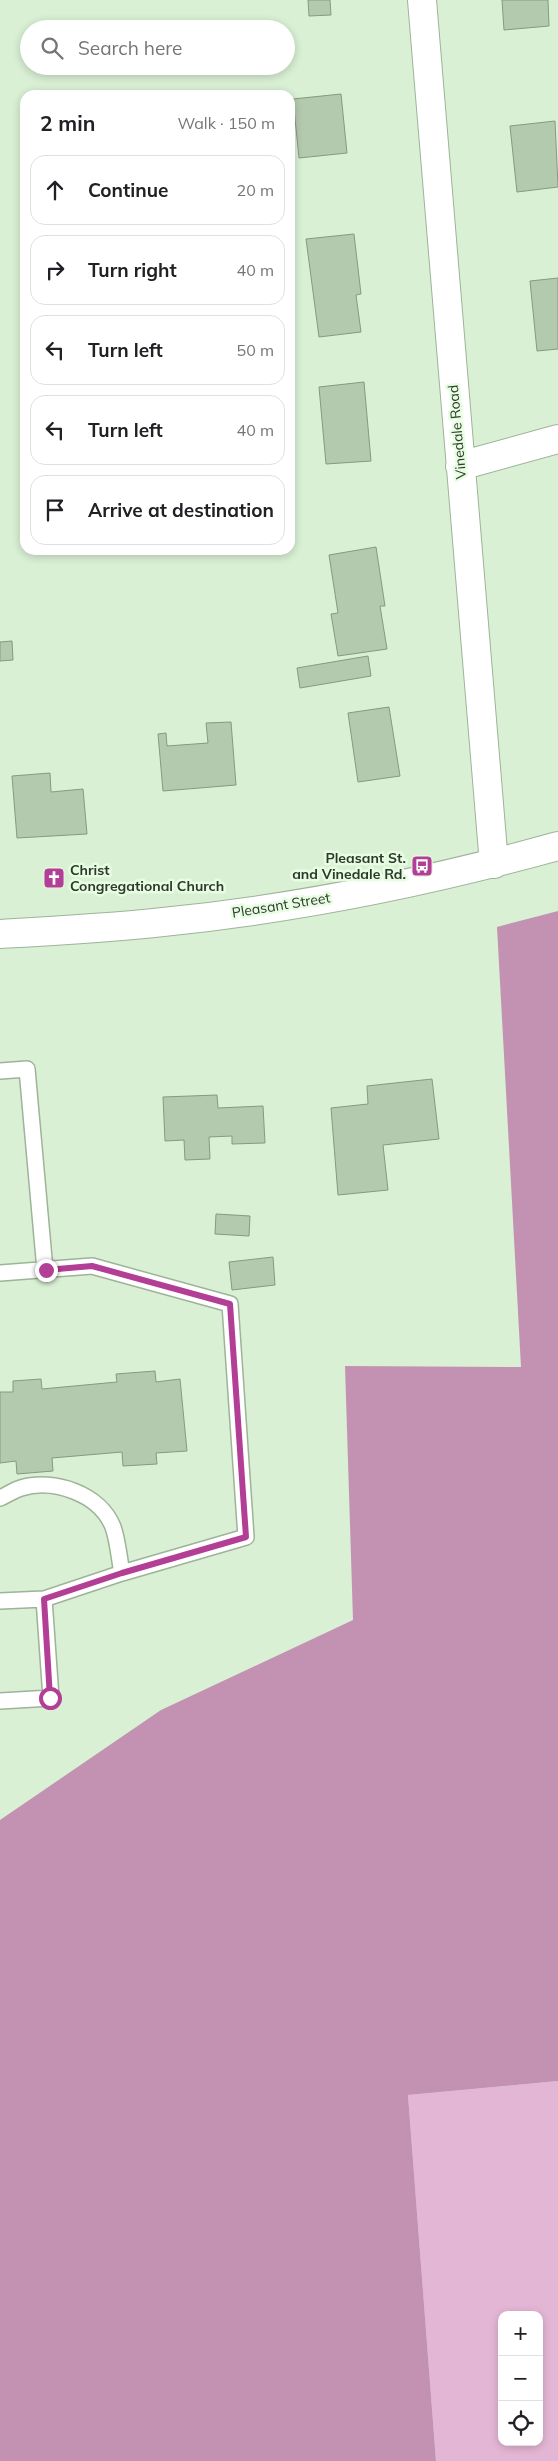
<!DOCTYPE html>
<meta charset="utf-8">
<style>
:root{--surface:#fff;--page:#f6f6f6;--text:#202124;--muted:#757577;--line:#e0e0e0}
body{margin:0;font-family:Mulish,sans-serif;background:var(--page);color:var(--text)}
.controls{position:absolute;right:15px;bottom:15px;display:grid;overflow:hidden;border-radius:10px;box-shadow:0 2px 8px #0003}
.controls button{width:45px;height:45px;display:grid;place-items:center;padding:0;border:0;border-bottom:1px solid var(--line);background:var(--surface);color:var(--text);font:25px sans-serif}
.stop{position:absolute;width:15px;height:15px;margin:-11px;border:4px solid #b33e96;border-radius:50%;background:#fff}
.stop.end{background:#b33e96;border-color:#fff;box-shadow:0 1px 5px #0008}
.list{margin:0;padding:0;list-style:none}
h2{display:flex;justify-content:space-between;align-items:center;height:65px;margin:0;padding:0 20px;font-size:21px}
h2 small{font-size:16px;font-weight:400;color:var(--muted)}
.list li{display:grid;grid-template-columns:32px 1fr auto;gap:15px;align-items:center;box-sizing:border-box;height:70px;margin:0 10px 10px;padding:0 10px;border:1px solid var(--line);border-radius:15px}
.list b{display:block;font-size:19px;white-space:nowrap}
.list em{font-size:16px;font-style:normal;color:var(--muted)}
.icon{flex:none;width:28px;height:28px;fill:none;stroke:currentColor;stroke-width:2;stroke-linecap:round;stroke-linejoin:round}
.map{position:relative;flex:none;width:558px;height:2461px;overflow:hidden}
.search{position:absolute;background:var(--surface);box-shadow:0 2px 8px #0003;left:20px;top:20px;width:275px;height:55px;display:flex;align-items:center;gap:12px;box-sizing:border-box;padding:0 18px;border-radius:28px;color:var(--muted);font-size:19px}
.panel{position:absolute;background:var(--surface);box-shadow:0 2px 8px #0003;left:20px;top:90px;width:275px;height:465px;border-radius:15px}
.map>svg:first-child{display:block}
</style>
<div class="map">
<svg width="558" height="2461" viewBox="0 0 558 2461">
<rect width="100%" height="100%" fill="#d9f0d4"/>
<!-- green -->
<path fill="#e4b6d5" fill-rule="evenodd" d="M558,2081V2461H436L408,2095ZM502,2315H539V2442H502Z"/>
<!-- forest -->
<path fill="#c392b3" d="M558,911V2081L408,2095L436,2461H0V1820L161,1710L353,1620L345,1366L521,1367L497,927Z"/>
<!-- building -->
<path fill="#b4caaf" stroke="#859a80" d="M308,0H330L331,15L309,16Z
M502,0H548L549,26L504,30Z
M341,94L347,153L299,158L293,99Z
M555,121L558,187L517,192L510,126Z
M354,234L361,294L356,295L361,332L319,337L306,239Z
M558,278V349L537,351L530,281Z
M364,382L371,461L326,464L319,387Z
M376,547L385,606H380L387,649L338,656L331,614L338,613L329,555Z
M12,641L13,660L0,661V642Z
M368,656L371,676L300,688L297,668Z
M389,707L400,776L358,782L348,713Z
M231,722L236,785L163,791L158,734L166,733L167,746L208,743L206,723Z
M50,773L51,792L83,789L87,834L17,838L12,776Z
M432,1079L439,1139L383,1145L388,1190L338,1195L331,1108L368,1104L367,1086Z
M217,1095L218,1108L263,1106L265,1143L232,1144V1136L209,1137L210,1159L185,1160L184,1140L165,1141L163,1097Z
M216,1214L250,1216L249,1236L215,1234Z
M273,1257L275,1285L232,1290L229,1262Z
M155,1371L156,1382L180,1379L187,1451L156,1453L157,1464L123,1466L122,1452L52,1458L53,1471L17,1474L16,1461L0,1463V1392H13V1381L41,1379L42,1389L117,1382L116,1374Z"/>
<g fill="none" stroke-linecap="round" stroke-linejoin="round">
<!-- lane casing -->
<g stroke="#9eb399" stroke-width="18">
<path id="lane" d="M0,1071L27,1069L45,1270
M0,1273L92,1266L230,1304L246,1537L122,1573L44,1599L0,1601
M0,1498C7,1495 14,1490 21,1488C54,1478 100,1494 113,1527C118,1541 119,1558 122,1573
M0,1701L51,1698L44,1599"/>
</g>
<!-- street casing -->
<g stroke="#9eb399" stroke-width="30">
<path id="street" d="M422,0L494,864
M460,466L558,439"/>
</g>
<!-- secondary casing -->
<g stroke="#9eb399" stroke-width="30">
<path id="secondary" d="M0,934C54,931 109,928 163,922C293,909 432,881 558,846"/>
</g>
<!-- lane -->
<use href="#lane" stroke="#fff" stroke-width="15"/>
<!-- street -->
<use href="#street" stroke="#fff" stroke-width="28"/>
<!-- secondary -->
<use href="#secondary" stroke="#fff" stroke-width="28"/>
</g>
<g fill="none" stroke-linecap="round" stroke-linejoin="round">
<!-- route -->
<path stroke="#b33e96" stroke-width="6" d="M46,1270L92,1266L230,1304L246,1537L122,1573L44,1599L50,1698"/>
</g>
<!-- icons -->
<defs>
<g id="bus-square" transform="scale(1.125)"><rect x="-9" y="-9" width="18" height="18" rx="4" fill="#b33e96" stroke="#e6fde1"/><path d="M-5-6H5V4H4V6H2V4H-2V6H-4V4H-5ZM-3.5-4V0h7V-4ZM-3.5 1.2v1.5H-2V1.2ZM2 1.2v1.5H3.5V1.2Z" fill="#fff"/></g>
<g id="church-square" transform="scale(1.125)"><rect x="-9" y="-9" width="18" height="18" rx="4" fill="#b33e96" stroke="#e6fde1"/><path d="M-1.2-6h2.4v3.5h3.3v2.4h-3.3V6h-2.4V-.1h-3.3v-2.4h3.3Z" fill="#fff"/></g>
</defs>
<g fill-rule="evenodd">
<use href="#bus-square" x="422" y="866"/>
<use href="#church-square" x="54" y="878"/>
</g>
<g text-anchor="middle" stroke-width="5" stroke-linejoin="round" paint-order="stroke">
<!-- street labels -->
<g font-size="14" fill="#2f382d" stroke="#e6fde1">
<text transform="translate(457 432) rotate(-95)" y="5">Vinedale Road</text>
<text transform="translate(281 905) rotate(-9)" y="5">Pleasant Street</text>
</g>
<!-- poi labels -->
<g font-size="14" font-weight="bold" fill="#2f382d" stroke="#e6fde1" text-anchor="end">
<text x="406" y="863">Pleasant St.<tspan x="406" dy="16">and Vinedale Rd.</tspan></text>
<text x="70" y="875" text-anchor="start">Christ<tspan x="70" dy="16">Congregational Church</tspan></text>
</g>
</g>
</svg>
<div class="controls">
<button>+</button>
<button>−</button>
<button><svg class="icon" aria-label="locate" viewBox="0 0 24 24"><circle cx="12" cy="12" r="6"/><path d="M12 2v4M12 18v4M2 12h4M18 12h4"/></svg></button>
</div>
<div class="stop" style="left:50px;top:1698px"></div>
<div class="stop end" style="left:46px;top:1270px"></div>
<div class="search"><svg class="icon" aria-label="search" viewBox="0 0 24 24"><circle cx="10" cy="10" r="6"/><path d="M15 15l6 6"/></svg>Search here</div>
<section class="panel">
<h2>2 min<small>Walk · 150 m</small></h2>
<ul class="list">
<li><svg class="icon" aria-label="ahead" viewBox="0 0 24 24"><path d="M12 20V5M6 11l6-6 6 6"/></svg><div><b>Continue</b></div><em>20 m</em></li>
<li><svg class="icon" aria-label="right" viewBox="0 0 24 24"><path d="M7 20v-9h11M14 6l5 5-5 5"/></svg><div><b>Turn right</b></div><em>40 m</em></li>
<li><svg class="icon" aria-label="left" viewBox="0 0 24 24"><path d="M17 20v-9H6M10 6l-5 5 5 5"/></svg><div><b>Turn left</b></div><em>50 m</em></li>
<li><svg class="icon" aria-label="left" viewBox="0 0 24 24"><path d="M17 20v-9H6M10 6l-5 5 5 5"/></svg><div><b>Turn left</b></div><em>40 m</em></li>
<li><svg class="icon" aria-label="arrive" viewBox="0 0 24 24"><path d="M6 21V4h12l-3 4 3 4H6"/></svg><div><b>Arrive at destination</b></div></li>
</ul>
</section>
</div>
